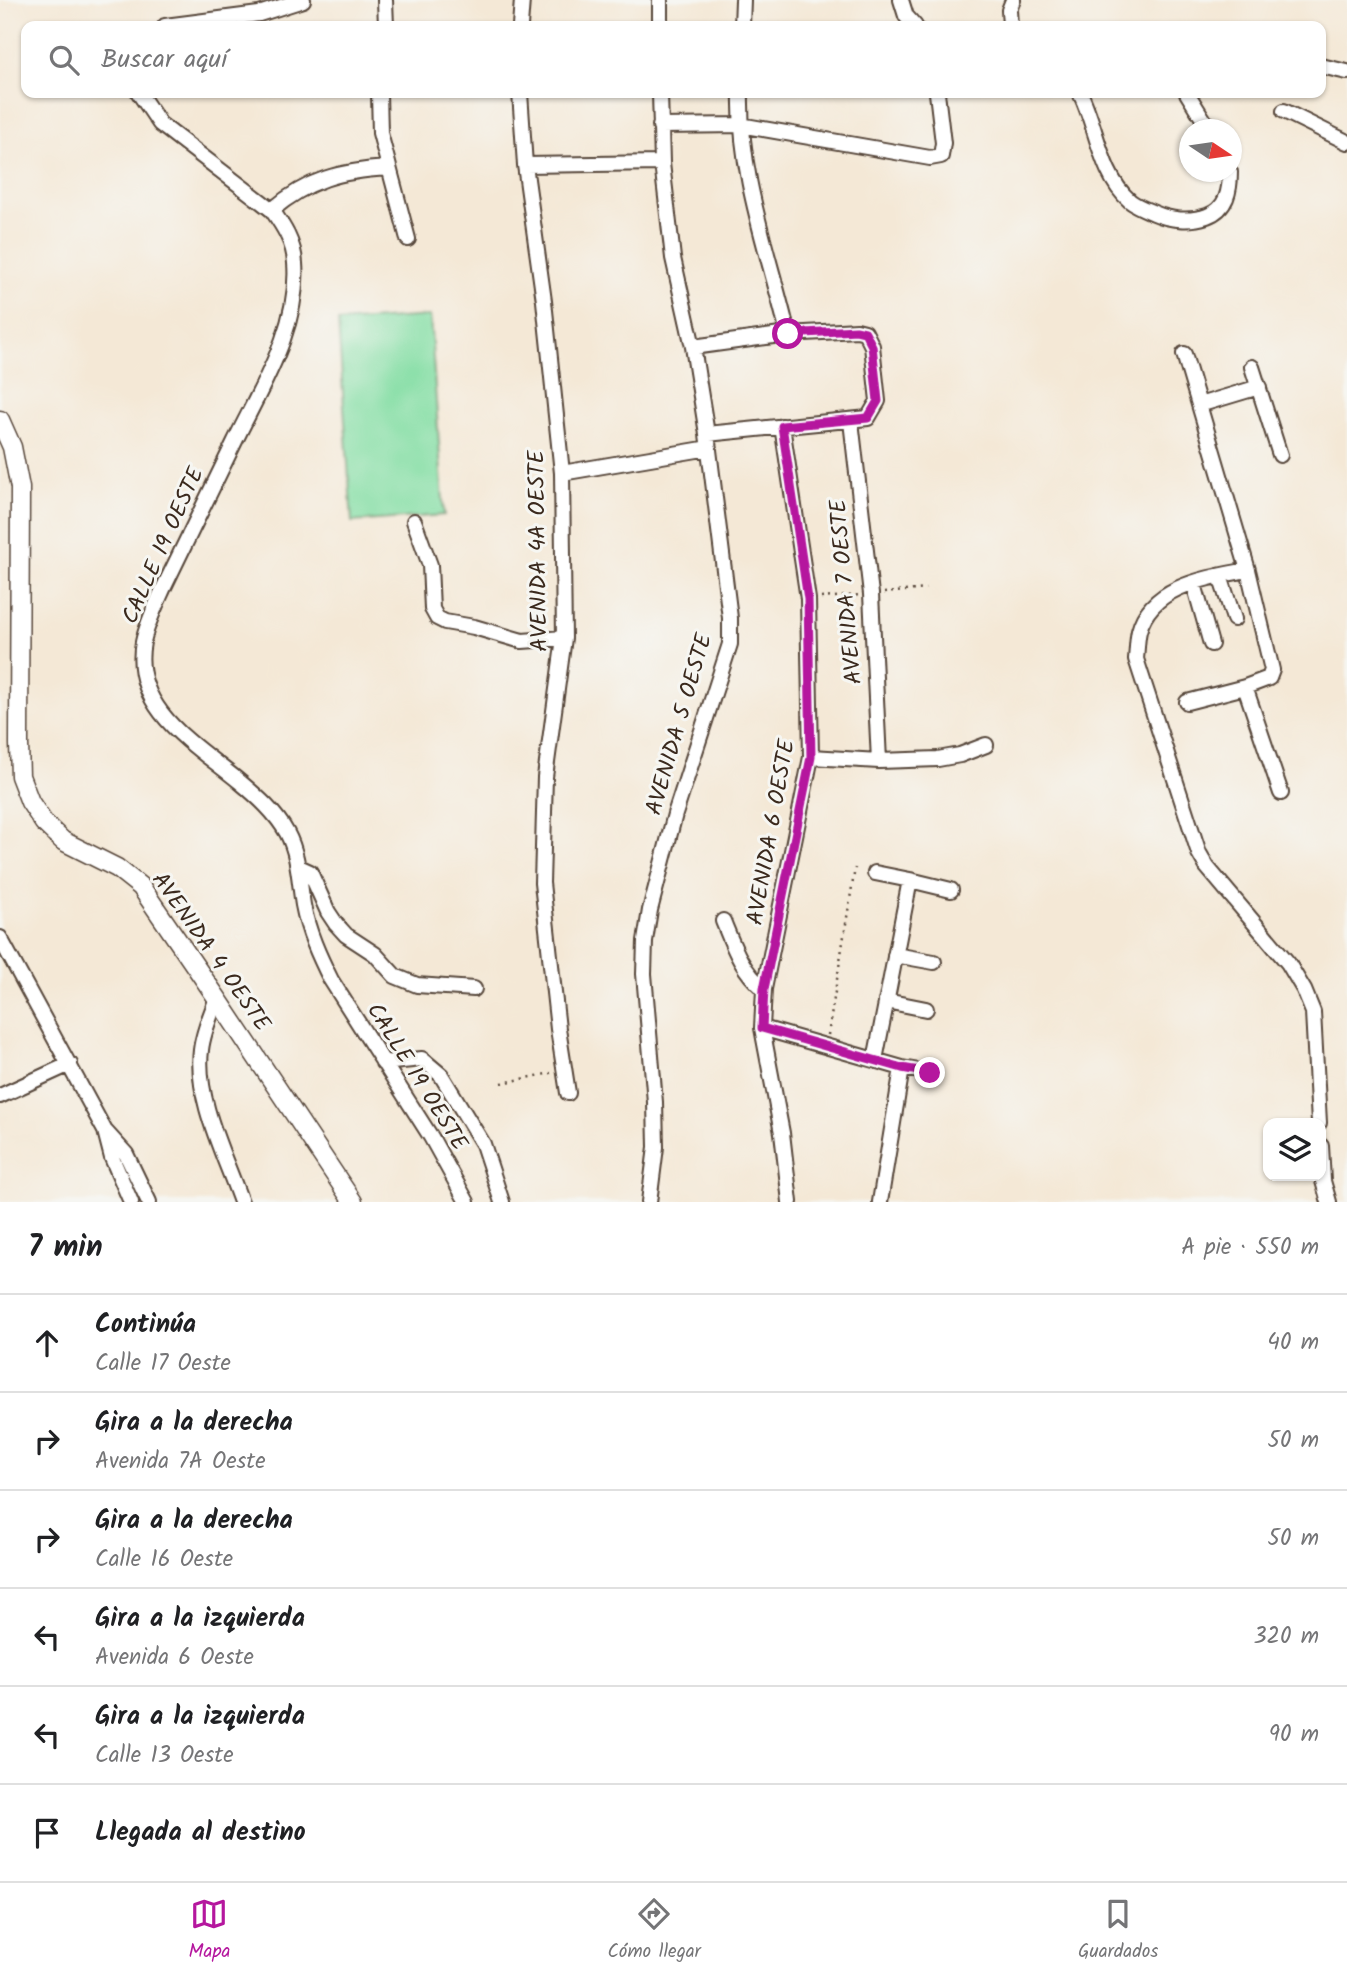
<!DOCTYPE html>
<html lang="es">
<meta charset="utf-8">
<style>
:root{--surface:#fff;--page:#f2f2f2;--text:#202124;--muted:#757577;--line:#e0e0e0;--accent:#b5179e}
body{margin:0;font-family:Kalam,sans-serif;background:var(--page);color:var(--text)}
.controls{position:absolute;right:21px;bottom:21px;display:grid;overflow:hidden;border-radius:14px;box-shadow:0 2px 5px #0004}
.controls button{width:63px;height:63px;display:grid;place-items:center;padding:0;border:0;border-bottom:2px solid var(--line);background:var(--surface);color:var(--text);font:35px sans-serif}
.compass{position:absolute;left:1179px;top:119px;width:63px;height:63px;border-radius:50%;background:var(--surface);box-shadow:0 2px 5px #0004;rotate:103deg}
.stop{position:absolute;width:21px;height:21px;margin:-16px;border:5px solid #b5179e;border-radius:50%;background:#fff}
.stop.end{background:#b5179e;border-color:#fff;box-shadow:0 2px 7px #0008}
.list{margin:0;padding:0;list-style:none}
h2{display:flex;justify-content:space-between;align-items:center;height:91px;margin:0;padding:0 28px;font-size:30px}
h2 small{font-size:23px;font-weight:400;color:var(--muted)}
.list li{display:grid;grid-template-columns:46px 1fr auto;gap:21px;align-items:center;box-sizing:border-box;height:98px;padding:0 28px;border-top:2px solid var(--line)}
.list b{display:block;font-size:26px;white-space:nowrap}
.list p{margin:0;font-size:23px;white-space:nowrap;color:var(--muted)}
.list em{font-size:23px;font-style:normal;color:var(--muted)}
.icon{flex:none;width:38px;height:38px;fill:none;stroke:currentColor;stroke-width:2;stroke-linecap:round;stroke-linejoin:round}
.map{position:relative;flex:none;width:1347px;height:1202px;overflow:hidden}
.search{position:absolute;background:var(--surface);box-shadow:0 2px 5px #0004;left:21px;right:21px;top:21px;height:77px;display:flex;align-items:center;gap:18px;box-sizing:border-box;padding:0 24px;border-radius:14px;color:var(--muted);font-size:26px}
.sheet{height:679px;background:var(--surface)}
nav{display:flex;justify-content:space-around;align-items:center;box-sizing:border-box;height:98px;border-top:2px solid var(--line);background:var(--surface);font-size:19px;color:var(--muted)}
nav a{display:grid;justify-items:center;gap:4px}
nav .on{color:var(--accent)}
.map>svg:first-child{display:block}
</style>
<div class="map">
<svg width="1347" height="1202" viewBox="0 0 1347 1202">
<rect width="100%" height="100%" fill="#f6f6f2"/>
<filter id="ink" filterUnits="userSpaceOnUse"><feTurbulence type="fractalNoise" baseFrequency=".0143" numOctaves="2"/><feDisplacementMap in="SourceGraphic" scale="14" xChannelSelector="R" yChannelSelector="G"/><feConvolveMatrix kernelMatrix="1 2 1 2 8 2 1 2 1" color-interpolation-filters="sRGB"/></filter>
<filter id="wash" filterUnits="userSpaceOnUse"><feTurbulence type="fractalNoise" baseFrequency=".00686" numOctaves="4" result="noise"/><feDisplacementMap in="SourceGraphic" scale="28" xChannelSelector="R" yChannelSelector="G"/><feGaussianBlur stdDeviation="1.57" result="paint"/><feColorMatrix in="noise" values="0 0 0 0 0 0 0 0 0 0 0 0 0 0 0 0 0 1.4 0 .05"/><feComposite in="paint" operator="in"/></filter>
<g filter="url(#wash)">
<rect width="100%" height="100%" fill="#f4e8d6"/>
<!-- green -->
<path fill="#84dea4" stroke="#608461" stroke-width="2" d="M430,316L444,515L352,522L338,322Z"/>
</g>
<g filter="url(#ink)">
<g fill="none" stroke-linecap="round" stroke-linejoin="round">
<!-- minor casing -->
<g stroke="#57463a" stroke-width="18">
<path id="minor" d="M385,0L386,26
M901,0L906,16L915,26
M165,26L259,14L303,0
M520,26L522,0
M660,26V0
M742,26L743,0
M1010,26L1009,10L1013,0
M1321,66L1347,72
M139,93L160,124L272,210C283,226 294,242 295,263C300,327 261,387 234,443C211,491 187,539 164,587C156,605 147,623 143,642C130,709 197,746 240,782C258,797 276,813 287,833C299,855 299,881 303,905C308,932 319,956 331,980L431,1137L467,1202
M379,93L380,133L408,239
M520,93L525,165L544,301L562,473L564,638L545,777L542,883L558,1029L568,1093
M741,93C739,177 769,253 788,334
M1080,93C1097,126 1100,175 1130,201C1136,206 1147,210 1154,213C1170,220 1190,222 1207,216C1227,209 1230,190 1230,172
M1187,93L1210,130
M1284,111L1347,142
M660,126L740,125L930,158L941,156L943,143L937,93
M525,165L662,163
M272,210C308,179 341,171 388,168
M693,347L788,334L857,330L865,332L872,346L878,401L868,418L707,434
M1184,354L1248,570L1272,670L1269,678L1245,687L1187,702
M1252,367L1280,455
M1199,405L1259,387
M851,421L871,594L879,761
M782,426L808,599L811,757L764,989L762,1028L782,1133L790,1202
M562,473L709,448
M414,521L430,565L432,609L437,618L445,622L474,627L522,641L564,638
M1248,570C1208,578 1151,585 1139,631C1137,640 1137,650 1136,659L1199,853L1207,867L1288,963L1304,990L1313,1012L1319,1123
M1220,576L1234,619
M1194,584L1211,644
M1245,687L1281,793
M811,757L879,761L938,759L960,755L986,745
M299,867L310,872L328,912L336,924L346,935L375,954L395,976L417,985L474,989
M910,880L951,890
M723,921C734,948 742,971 764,989
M0,938L105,1131L112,1158L131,1202
M895,955L934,962
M217,998C211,1014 203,1032 201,1050C195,1099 225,1156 241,1202
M886,1001L926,1009
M762,1028L902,1068L930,1073
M875,1060L910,880L875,873
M383,1063L422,1059L441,1075L483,1144L502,1202
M0,1096L70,1064
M106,1132L126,1154L149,1202
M1321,1146L1323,1181L1329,1202
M649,1202L656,1147L655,1102L644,974L645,941L650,910L675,814L730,644V618L707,434L693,347L673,258L662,163L660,93
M880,1202L902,1068"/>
</g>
<!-- major casing -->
<g stroke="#57463a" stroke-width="21">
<path id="major" d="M0,420L12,447L20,488L19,744L20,776L30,802L44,823L63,841L117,868L141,887L217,998L353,1202"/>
</g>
<!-- path -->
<path stroke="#57463a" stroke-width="2.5" stroke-dasharray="2 5" stroke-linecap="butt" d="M884,593L926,589
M821,598L860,595
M828,1035L855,868
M502,1083L551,1073"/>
<!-- minor -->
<use href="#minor" stroke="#fff" stroke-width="14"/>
<!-- major -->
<use href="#major" stroke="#fff" stroke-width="18"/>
</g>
</g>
<g fill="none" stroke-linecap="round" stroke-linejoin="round" filter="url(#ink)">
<!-- route -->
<path stroke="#b5179e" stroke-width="9" d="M788,334L856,330L865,332L872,346L878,401L868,418L782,426L808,599L811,757L764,989L762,1028L902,1068L930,1073"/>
</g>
<g text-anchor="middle" stroke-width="6" stroke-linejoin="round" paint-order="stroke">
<!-- street labels -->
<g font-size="23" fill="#3b2a1e" stroke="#f6f6f2">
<text transform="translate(162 545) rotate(-66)" y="8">CALLE 19 OESTE</text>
<text transform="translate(537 551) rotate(-91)" y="8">AVENIDA 4A OESTE</text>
<text transform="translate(845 592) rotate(-95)" y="8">AVENIDA 7 OESTE</text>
<text transform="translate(678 724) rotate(-74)" y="8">AVENIDA 5 OESTE</text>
<text transform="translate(770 832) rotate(-80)" y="8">AVENIDA 6 OESTE</text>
<text transform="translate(212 951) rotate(55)" y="8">AVENIDA 4 OESTE</text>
<text transform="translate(418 1076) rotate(58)" y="8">CALLE 19 OESTE</text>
</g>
</g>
</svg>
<div class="controls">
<button><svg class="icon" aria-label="layers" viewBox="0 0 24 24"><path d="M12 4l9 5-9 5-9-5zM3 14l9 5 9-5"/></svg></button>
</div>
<svg class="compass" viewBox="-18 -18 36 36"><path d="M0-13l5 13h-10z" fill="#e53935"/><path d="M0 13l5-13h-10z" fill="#757577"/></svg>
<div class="stop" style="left:788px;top:334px"></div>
<div class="stop end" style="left:930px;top:1073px"></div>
<div class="search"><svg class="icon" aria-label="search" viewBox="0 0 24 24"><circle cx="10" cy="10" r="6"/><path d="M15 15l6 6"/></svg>Buscar aquí</div>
</div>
<section class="sheet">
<h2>7 min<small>A pie · 550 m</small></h2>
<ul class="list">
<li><svg class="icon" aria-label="ahead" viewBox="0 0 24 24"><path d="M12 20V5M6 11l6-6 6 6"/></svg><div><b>Continúa</b><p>Calle 17 Oeste</p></div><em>40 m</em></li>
<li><svg class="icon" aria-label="right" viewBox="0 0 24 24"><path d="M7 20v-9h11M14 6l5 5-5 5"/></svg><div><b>Gira a la derecha</b><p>Avenida 7A Oeste</p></div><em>50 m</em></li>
<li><svg class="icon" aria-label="right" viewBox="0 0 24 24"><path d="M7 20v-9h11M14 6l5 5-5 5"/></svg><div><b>Gira a la derecha</b><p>Calle 16 Oeste</p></div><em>50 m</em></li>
<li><svg class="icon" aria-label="left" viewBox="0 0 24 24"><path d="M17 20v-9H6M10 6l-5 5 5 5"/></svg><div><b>Gira a la izquierda</b><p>Avenida 6 Oeste</p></div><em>320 m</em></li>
<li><svg class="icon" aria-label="left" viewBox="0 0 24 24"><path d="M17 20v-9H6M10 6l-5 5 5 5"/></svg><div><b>Gira a la izquierda</b><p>Calle 13 Oeste</p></div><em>90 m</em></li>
<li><svg class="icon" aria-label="arrive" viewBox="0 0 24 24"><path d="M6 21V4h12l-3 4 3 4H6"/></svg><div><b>Llegada al destino</b></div></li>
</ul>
</section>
<nav>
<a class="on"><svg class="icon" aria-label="map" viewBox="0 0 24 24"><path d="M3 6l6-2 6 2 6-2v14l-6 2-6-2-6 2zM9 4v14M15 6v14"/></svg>Mapa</a>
<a><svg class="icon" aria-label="directions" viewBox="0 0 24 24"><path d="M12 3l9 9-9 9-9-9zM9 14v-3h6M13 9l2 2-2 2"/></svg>Cómo llegar</a>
<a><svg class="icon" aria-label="saved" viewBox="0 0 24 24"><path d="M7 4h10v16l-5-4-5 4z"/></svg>Guardados</a>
</nav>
